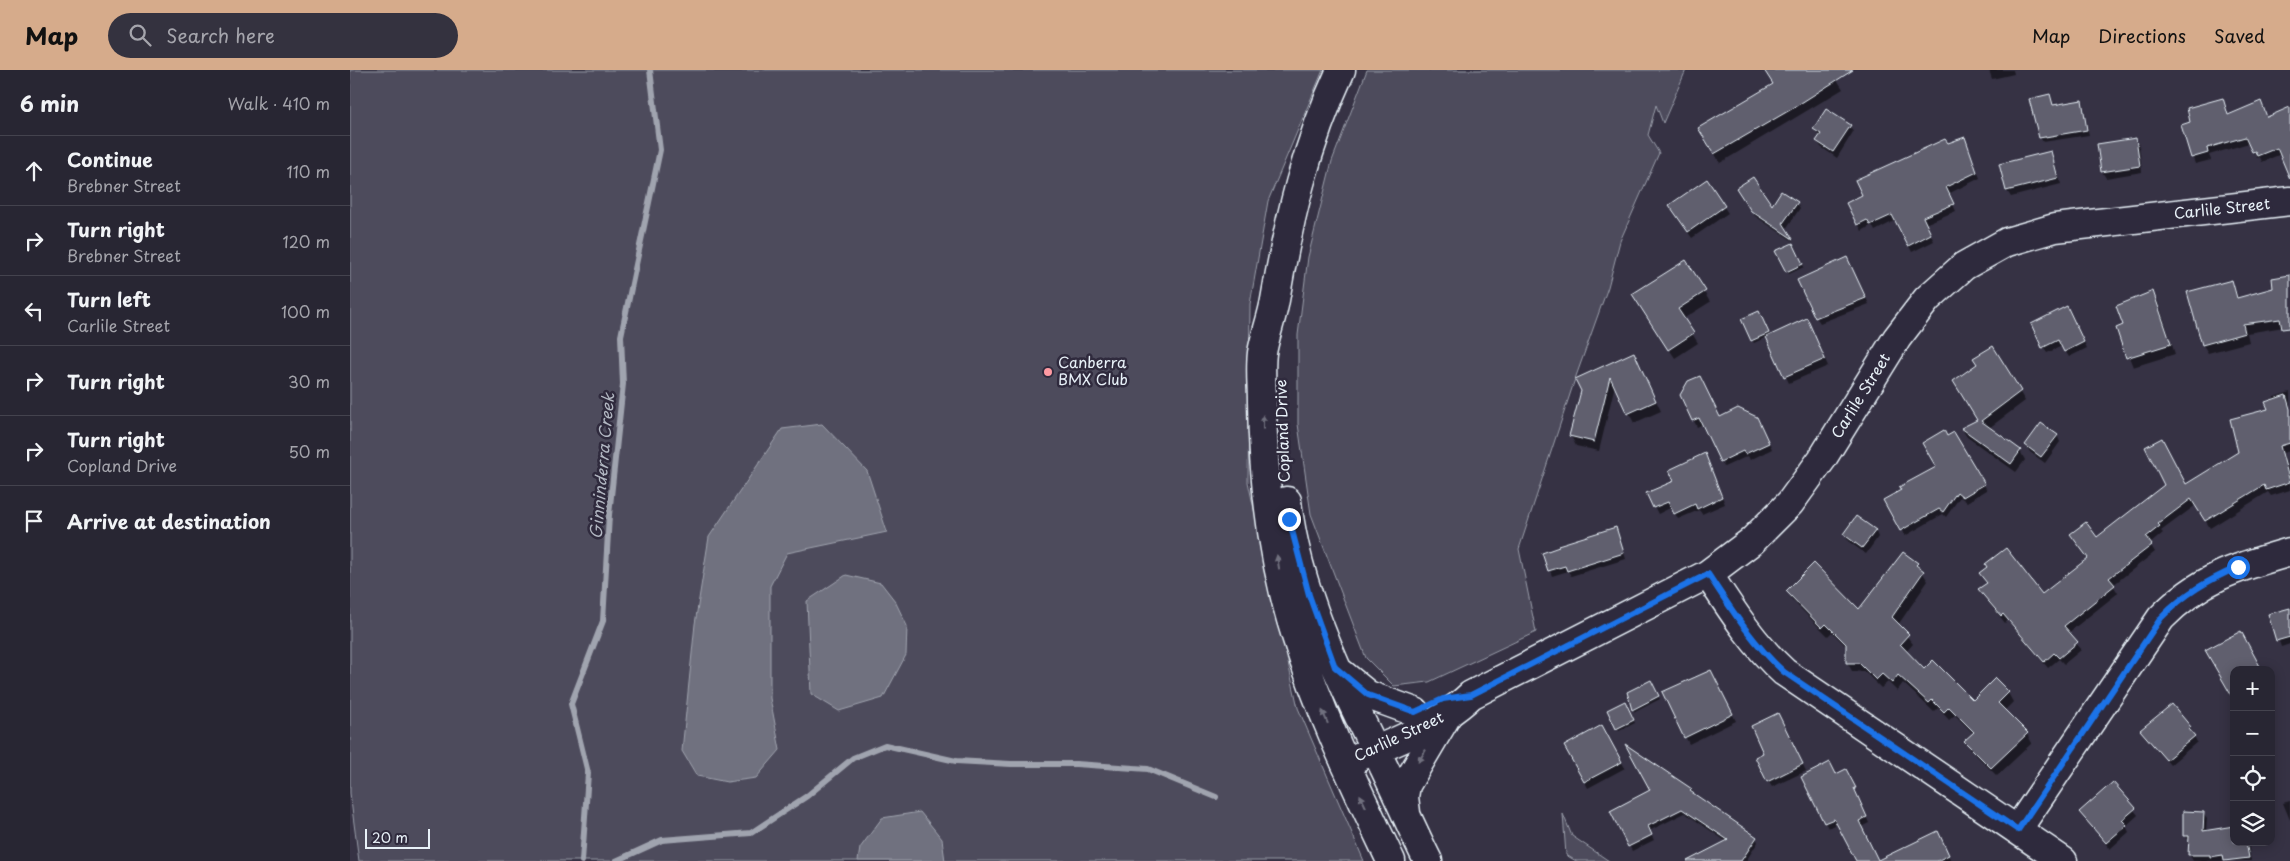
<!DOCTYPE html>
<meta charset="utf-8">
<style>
:root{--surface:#282633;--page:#34323f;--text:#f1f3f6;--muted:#a5a5ac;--line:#44434e;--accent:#d6ab8b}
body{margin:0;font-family:"Playpen Sans",sans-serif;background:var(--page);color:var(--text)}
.controls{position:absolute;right:15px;bottom:15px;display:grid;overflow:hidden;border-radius:10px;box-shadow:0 2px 12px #0003}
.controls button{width:45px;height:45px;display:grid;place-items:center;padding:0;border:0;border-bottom:1px solid var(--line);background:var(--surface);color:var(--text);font:25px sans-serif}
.scale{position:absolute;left:15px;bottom:12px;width:65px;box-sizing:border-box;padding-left:5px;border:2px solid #e8f1f8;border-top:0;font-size:14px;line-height:18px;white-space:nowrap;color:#e8f1f8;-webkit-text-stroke:4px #2f2a3d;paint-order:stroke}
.stop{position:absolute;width:15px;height:15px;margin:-11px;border:4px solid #1a73e8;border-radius:50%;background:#fff}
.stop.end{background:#1a73e8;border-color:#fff;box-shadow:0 1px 5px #0008}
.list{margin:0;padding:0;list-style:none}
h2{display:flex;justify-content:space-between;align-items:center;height:65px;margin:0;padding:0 20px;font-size:21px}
h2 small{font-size:16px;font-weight:400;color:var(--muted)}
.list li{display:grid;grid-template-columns:32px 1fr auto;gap:15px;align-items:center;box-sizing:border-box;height:70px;padding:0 20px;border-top:1px solid var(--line)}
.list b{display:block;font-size:19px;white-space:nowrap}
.list p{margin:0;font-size:16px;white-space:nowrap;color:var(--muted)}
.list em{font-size:16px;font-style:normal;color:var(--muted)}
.icon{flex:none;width:28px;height:28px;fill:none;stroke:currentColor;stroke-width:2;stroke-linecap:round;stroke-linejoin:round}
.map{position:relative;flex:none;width:1940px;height:791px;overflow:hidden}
header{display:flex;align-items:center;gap:30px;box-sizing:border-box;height:70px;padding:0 25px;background:var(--accent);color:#111}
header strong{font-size:24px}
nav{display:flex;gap:28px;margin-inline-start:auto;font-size:18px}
.search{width:350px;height:45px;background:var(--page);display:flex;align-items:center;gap:12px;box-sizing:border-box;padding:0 18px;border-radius:28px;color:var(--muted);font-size:19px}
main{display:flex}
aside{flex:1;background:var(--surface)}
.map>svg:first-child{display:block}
</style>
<header>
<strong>Map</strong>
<div class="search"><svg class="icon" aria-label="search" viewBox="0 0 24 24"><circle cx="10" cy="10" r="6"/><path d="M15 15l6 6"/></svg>Search here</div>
<nav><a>Map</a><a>Directions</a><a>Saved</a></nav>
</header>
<main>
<aside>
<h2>6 min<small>Walk · 410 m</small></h2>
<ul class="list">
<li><svg class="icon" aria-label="ahead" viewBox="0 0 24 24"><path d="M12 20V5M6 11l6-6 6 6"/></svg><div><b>Continue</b><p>Brebner Street</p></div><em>110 m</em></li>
<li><svg class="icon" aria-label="right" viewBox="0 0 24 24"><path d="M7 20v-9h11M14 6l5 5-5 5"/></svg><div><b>Turn right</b><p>Brebner Street</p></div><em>120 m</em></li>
<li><svg class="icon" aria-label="left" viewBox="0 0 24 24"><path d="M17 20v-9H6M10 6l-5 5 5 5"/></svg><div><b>Turn left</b><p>Carlile Street</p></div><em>100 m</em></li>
<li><svg class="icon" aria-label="right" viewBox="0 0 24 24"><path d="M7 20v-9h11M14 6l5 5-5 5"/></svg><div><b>Turn right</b></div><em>30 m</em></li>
<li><svg class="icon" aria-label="right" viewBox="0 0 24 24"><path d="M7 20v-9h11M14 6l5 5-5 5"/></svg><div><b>Turn right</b><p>Copland Drive</p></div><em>50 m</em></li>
<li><svg class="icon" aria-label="arrive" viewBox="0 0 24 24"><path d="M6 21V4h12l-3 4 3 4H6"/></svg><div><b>Arrive at destination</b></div></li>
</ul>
</aside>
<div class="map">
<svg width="1940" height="791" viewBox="0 0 1940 791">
<rect width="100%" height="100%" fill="#363244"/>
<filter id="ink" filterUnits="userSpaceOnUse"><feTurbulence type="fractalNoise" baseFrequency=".02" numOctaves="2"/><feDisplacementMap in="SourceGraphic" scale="10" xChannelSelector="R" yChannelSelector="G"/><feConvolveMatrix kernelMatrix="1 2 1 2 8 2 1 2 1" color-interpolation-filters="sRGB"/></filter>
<g filter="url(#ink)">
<!-- green -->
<path fill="#4d4b5c" stroke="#9a9eaa" d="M0,0H973L918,131L900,234L898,412L948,638L1014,791H9L0,723Z
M1017,0H1336L1313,53L1306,35L1298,65L1309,83L1270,171L1258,217L1225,309L1169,479L1186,562L1079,612L1044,616L1016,588L961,444L948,354V265L958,187L982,91Z
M1213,744L1222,766L1259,791H1226L1216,785Z"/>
<!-- water -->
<path fill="#70717f" stroke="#a0a4af" d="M472,354L517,401L537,462L437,483L420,516V628L430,680L406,708L377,712L347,706L332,681L345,554L359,467L432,359Z
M496,505L531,513L545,531L557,556L556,585L533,628L489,641L461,624L457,531Z
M570,742L592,769L595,791H508L510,778L532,748Z"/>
<!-- shadow -->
<path fill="#0007" d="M1415,0H1481L1493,19L1370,93L1350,58L1424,14Z
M1639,0H1663L1664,4L1642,9Z
M1699,25L1703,36L1731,32L1739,65L1693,72L1690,67Z
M1872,30L1879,46L1914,39L1917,48L1940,44V100L1931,84L1912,92L1910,87L1907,88L1899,73L1859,85L1861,90L1845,94L1832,56L1842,53Z
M1500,56L1503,62L1487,88L1471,77L1467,71L1470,67L1464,59Z
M1614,68L1630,108L1598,124L1606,141L1575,154L1584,171L1562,182L1546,150L1525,161L1522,155L1512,161L1498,134L1598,75Z
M1785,69L1789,75L1792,102L1756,108L1752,102Z
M1701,82L1711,114L1661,127L1657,121Z
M1388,118L1422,137L1447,133L1450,138L1436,159L1443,171L1405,146Z
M1374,137L1378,143L1342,168L1324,142Z
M1443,174L1454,197L1439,204L1427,182Z
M1336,192L1360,232L1333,249L1348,273L1325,288L1289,234Z
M1500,195L1519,234L1470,253L1466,247Z
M1940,207V256L1897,263L1899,272L1858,283L1853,275L1882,212L1889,229L1925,219Z
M1802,223L1808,232L1825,284L1783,297L1768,259L1775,256Z
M1720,244L1737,278L1719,287L1712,276L1697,283L1694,277Z
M1410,245L1420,266L1460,256L1478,296L1439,313L1417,267L1404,273L1402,270Z
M1643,277L1675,331L1639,358L1670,381L1675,390L1666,402L1617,367L1612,359L1628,350Z
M1284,284L1311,341L1284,353L1265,315L1249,381L1226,376L1221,366L1232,321Z
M1940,322V381L1933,383L1940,405V420L1921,426L1918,422L1860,458L1846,435L1811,461L1813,463L1800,474L1805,482L1763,515L1768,523L1718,563L1731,580L1714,594L1709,589L1698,598L1658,550L1655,553L1634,526L1630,519L1637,514L1631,504L1692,525L1739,489L1747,469L1889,382L1919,340L1924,327Z
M1331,325L1370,348L1411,355L1422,379L1400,390L1398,386L1374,397L1353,354L1347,357Z
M1604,363L1637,420L1617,432L1610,427L1596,447L1593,444L1555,466L1534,431L1587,398L1597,367Z
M1707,365L1710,372L1695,393L1680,382L1676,375Z
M1358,391L1375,434L1352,444L1349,440L1328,449L1322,437L1308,444L1298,424L1325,411Z
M1266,458L1276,489L1221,506L1218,501L1202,506L1194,484Z
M1525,460L1528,467L1516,484L1498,471L1495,464Z
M1567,494L1578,511L1548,555L1563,574L1556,582L1574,601L1623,632L1658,623L1663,632L1654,641L1677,664L1682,673L1647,706L1621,680L1616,671L1624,664L1605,645L1599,650L1588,638L1584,642L1553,613L1547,621L1538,612L1531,618L1515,602L1502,601L1497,592L1498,578L1482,562L1478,566L1443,531L1438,522L1509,541Z
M1940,539V574L1931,577L1920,545Z
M1364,608L1386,651L1339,674L1313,623Z
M1300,612L1310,629L1285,642L1283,639Z
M1274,632L1285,653L1269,661L1258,641Z
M1821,636L1840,658L1847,672L1820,695L1796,666Z
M1431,651L1456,701L1422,717L1418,711L1415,683Z
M1252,657L1275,698L1238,718L1216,676Z
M1495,701L1519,753L1511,757L1527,791H1506L1488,754L1478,758L1453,708L1486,706Z
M1763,714L1788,745L1776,756L1779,762L1760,779L1730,742Z
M1341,719L1344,724L1406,768L1408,772L1396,791H1340L1377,772L1335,743L1299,761L1304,770L1282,781L1261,741Z
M1940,731V750L1933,733Z
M1853,743L1857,749L1856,762L1884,772H1898L1901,791H1843L1839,784L1840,772L1834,765Z
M1590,768L1601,791H1529Z"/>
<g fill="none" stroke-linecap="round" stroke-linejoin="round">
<!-- stream -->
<path stroke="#a0a4af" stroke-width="6" d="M232,791L238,703L221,634L253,551L259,445L273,314L271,266L310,80L300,0
M266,791L312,770L401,763L457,726L503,688L535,675L606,691L661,694H726L798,699L866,727"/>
</g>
<!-- building -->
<path fill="#605e6e" stroke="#e8f1f8" d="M1414,0H1503L1440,40L1364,84L1348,58L1423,14Z
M1700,24L1703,35L1732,30L1737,60L1689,68L1679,29Z
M1873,28L1878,45L1911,31L1917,47L1940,37V109L1927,78L1907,86L1905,81L1902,82L1895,67L1857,78L1858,83L1841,88L1831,55L1840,52L1837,38Z
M1476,39L1501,55L1483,82L1466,71L1471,64L1463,59Z
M1615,67L1627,102L1596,117L1604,134L1573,147L1581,164L1558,176L1542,145L1520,155L1517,150L1507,155L1496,133L1512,125L1505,110L1595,69L1598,73Z
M1786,68L1790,96L1751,102L1747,74Z
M1701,81L1708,108L1656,121L1649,94Z
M1403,107L1422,135L1431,121L1448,132L1433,153L1443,169L1401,141L1386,118Z
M1357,109L1375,136L1338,162L1319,135Z
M1443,173L1453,194L1436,202L1425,181Z
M1497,187L1516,228L1465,248L1447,210Z
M1336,190L1356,221L1328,239L1344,263L1318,280L1282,224Z
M1940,205V258L1932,259L1930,249L1893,254L1895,263L1852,275L1837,222L1882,210L1887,228L1923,218L1922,208Z
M1803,221L1821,274L1776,288L1766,258L1773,255L1766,236Z
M1717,236L1734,272L1714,282L1708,270L1692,278L1681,254Z
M1409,241L1419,263L1401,271L1391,249Z
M1457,248L1475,289L1434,307L1416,267Z
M1643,276L1671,321L1631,351L1671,380L1661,394L1611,358L1627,350L1603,311L1627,294L1623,288Z
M1284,282L1306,331L1277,344L1260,307L1244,372L1219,366L1231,321L1225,309Z
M1350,306L1370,347L1388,338L1407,347L1419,373L1395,384L1393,381L1370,392L1349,348L1342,351L1330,325L1338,311Z
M1936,325L1940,339V373L1930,376L1940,412L1916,420L1914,415L1855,451L1841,429L1808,454L1810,456L1796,467L1802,475L1759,508L1765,515L1714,556L1728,572L1709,588L1704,583L1694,592L1653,544L1651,546L1628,519L1637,513L1629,503L1637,497L1635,494L1656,478L1692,524L1738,488L1720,464L1736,452L1747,467L1814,415L1795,377L1812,368L1836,414L1888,382L1880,349L1918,339L1915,332Z
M1691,353L1708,365L1691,387L1675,375Z
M1594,360L1597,366L1604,362L1635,414L1613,427L1607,422L1593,442L1589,439L1550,461L1533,430L1551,420L1549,417L1586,397L1572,373Z
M1355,383L1372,427L1347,439L1345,434L1324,444L1318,432L1303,438L1296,423L1324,411L1319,400Z
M1506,446L1526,460L1512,478L1493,464Z
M1266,457L1274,483L1217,501L1215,496L1198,501L1192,483L1209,477L1208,475Z
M1553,482L1568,493L1566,495L1574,501L1542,547L1559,564L1550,574L1574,599L1583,590L1623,630L1645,608L1659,622L1648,633L1678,663L1641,698L1614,671L1624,662L1599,637L1594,642L1582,630L1579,633L1548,605L1542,613L1532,604L1526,610L1509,593H1496V574L1476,554L1472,558L1436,521L1464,493L1509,539Z
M1940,538V567L1926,571L1918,544Z
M1891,561L1912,600H1884V630L1855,580Z
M1361,600L1383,644L1334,668L1312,622Z
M1301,610L1309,626L1282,640L1277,622Z
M1275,631L1284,650L1266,659L1257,640Z
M1822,634L1841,657L1839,659L1845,666L1816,690L1790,660Z
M1428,643L1453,694L1417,712L1405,687L1413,683L1401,656Z
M1252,655L1272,692L1234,712L1214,676Z
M1275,674L1342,719L1340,721L1407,767L1391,791H1337L1378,770L1332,739L1298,756L1302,765L1278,777L1260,741L1300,720Z
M1480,692L1486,704L1496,699L1506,718H1504L1517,747L1509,751L1528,790L1588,761L1599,785L1587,791H1506L1484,749L1474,753L1451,707Z
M1763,712L1786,738L1772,750L1777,755L1756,773L1729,742Z
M1833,741L1854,742L1853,761L1884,756V772H1896L1899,788L1874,791L1873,785L1860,787V785H1838L1839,766H1833Z"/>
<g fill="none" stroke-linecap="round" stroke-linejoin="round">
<!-- minor casing -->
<g stroke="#e8f1f8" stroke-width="31">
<path id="minor" d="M1358,504C1381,539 1403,574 1434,602L1713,791
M995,692C1037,676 1089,656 1121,625L1358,504L1402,471L1440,433L1472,389L1547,268L1577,229L1614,196L1657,172L1705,158L1940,131
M1667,760L1811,548C1851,507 1888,497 1940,482"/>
</g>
<!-- major casing -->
<g stroke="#e8f1f8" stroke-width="31">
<path id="major" d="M991,0C956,76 939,148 925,230C922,248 915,265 912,283C910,299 912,316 912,332C913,410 922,491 946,566C970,644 1006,717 1041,791
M937,431C946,515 988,606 1026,681C1044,717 1060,755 1078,791
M991,603L1018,625L1065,642
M1056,743L1054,727L1056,715L1098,644"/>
</g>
<!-- minor -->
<use href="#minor" stroke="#2f2a3d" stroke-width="28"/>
<!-- major -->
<use href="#major" stroke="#2f2a3d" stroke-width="28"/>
</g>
<!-- one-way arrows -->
<defs><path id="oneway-solid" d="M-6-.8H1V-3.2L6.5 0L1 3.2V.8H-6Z" transform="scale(1.25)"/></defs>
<g fill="#70707e">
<use href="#oneway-solid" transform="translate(913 352) rotate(-90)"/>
<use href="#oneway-solid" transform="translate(928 492) rotate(-99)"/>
<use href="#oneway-solid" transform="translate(975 647) rotate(-113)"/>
<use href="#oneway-solid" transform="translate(1072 686) rotate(122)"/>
<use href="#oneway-solid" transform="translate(1013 731) rotate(-115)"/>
</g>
</g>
<g fill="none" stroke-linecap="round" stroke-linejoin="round" filter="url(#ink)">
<!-- route -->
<path stroke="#1a73e8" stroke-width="6" d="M939,449L959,525L985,597L1018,625L1065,642L1093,629L1121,625L1358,504C1381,539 1403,574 1434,602L1668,760L1811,548C1835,523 1857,511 1888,497"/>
</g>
<!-- markers -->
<circle fill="#ff9aa2" stroke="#2f2a3d" stroke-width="2" cx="698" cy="302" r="5"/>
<g text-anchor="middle" stroke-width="5" stroke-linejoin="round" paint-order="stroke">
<!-- street labels -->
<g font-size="15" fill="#e8f1f8" stroke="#2f2a3d">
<text transform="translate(1872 139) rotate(-6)" y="5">Carlile Street</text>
<text transform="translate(1511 326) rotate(-58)" y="5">Carlile Street</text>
<text transform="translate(933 361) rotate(-92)" y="5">Copland Drive</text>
<text transform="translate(1049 667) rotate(-25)" y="5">Carlile Street</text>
</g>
<!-- poi labels -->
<g font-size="15" fill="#e8f1f8" stroke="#2f2a3d" text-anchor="start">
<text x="708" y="298">Canberra<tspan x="708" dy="17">BMX Club</tspan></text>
</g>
<!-- water labels -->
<g font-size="16" font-style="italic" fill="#b2b7c2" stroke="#2f2a3d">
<text transform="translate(252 396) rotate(-85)" y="6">Ginninderra Creek</text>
</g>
</g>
</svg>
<div class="controls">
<button>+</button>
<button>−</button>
<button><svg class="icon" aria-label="locate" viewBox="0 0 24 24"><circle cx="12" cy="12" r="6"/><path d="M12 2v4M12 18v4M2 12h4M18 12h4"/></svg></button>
<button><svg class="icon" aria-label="layers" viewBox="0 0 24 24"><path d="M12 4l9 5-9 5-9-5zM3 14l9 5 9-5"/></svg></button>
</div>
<div class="scale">20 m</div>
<div class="stop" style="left:1888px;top:497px"></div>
<div class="stop end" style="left:939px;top:449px"></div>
</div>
</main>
